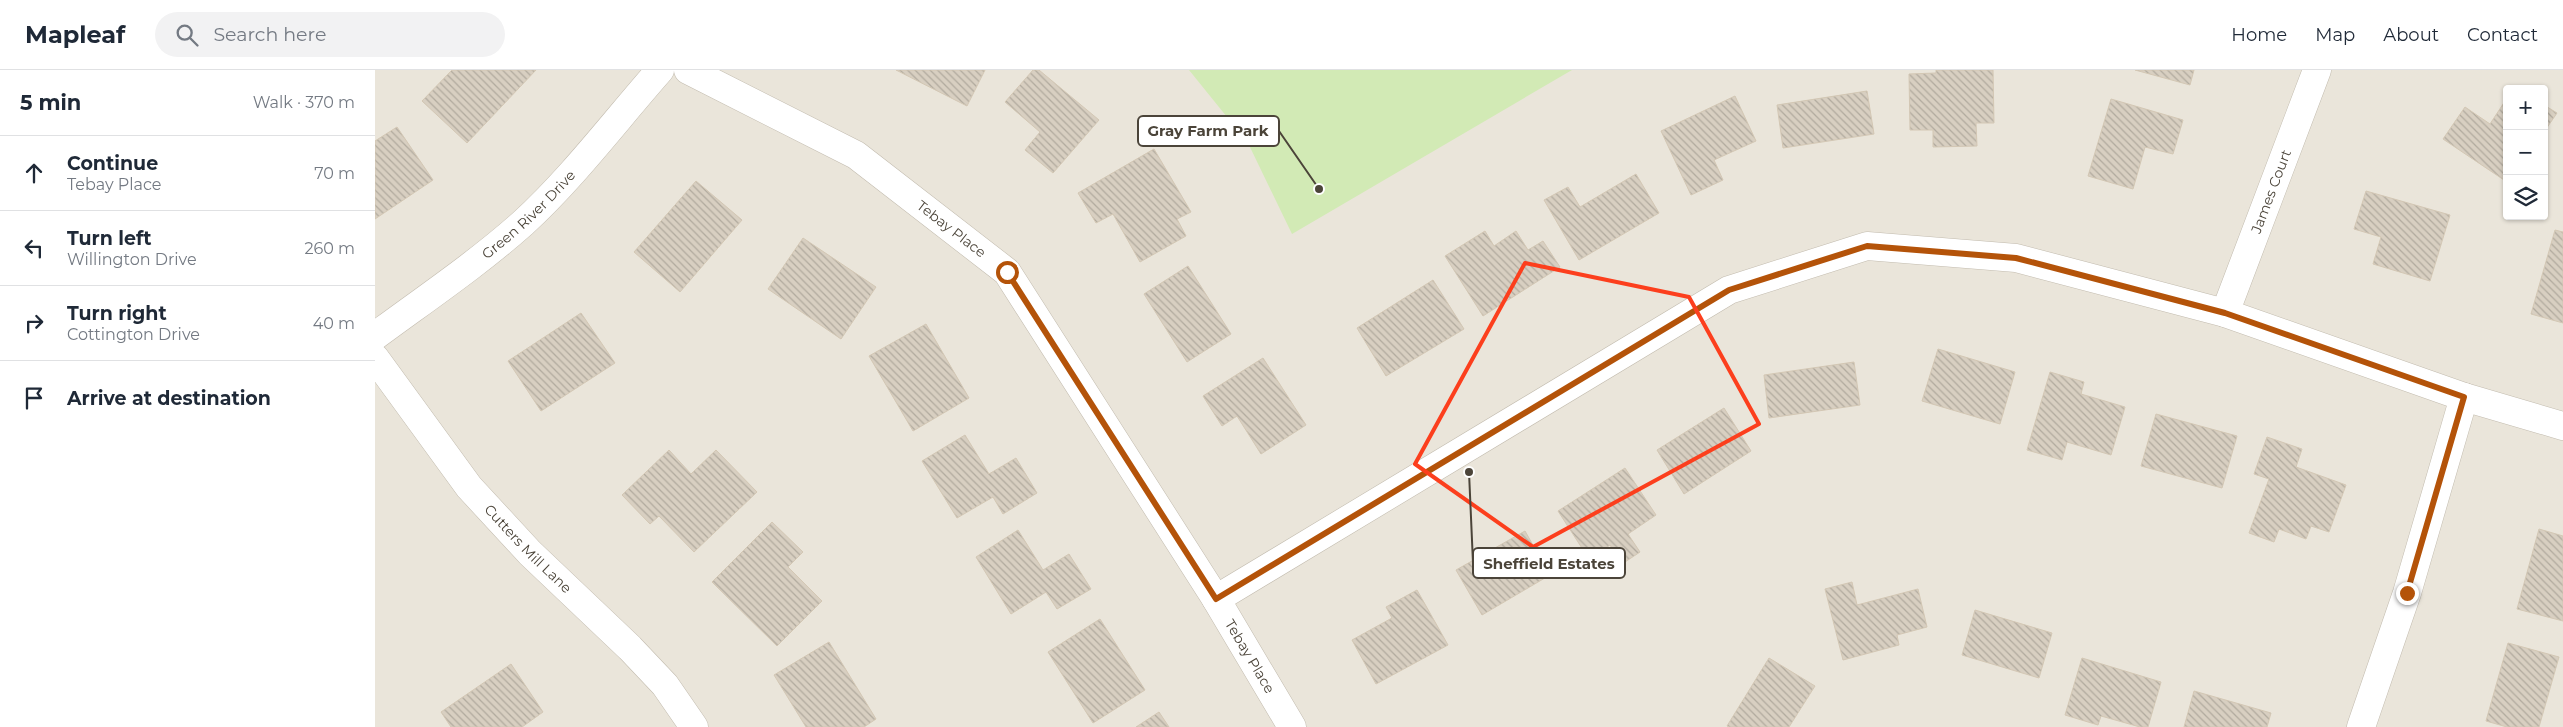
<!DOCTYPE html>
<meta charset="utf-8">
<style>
:root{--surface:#fff;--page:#f2f2f3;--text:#1f2937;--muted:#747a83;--line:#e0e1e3}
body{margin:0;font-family:Montserrat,sans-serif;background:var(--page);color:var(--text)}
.controls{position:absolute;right:15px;top:15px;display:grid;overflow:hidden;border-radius:5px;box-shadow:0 1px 4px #0004}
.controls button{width:45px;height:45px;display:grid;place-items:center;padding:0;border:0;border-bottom:1px solid var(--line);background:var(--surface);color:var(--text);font:25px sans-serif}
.stop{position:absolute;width:15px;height:15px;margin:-11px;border:4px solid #b45309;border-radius:50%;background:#fff}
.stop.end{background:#b45309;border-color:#fff;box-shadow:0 1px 5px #0008}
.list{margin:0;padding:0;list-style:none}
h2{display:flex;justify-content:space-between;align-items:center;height:65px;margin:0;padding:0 20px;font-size:21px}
h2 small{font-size:16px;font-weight:400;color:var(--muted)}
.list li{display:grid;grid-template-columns:32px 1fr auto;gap:15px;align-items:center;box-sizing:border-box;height:75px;padding:0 20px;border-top:1px solid var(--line)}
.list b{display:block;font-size:19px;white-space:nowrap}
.list p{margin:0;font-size:16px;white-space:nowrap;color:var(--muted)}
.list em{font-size:16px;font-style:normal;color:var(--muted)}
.icon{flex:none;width:28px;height:28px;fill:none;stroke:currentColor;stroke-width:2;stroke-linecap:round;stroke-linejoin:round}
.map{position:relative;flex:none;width:2188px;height:657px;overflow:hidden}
header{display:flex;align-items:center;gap:30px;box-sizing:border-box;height:70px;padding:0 25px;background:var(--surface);border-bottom:1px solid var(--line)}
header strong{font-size:24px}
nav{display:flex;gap:28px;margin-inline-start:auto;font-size:18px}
.search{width:350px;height:45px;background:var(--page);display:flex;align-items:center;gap:12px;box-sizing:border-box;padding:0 18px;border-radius:28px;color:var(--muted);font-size:19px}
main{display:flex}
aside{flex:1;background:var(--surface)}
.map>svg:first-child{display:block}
</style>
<header>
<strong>Mapleaf</strong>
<div class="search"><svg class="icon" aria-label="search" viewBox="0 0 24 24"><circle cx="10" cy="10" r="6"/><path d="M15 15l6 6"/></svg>Search here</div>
<nav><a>Home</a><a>Map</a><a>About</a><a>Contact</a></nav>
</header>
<main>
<aside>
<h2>5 min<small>Walk · 370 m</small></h2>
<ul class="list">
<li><svg class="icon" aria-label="ahead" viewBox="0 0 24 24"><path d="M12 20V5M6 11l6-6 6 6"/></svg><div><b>Continue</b><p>Tebay Place</p></div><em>70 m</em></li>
<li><svg class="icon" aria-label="left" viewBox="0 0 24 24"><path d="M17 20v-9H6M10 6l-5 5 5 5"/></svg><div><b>Turn left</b><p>Willington Drive</p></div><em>260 m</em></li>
<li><svg class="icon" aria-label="right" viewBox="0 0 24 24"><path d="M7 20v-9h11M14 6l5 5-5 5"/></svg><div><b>Turn right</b><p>Cottington Drive</p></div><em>40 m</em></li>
<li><svg class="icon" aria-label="arrive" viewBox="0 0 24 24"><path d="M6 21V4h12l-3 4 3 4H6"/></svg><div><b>Arrive at destination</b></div></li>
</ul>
</aside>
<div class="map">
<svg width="2188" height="657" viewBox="0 0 2188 657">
<defs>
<pattern id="building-back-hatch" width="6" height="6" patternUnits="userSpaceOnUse" patternTransform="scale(1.25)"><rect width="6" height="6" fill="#d8cfc1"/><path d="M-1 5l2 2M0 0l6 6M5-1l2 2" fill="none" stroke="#b1aa9e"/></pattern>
</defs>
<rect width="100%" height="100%" fill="#f6f3ec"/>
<!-- residential -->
<path fill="#eae5da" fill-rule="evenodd" d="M0,0H2188V657H0ZM2132,19H2169V146H2132Z"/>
<!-- green -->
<path fill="#d2eab5" d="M814,0H1197L917,164L873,73Z"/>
<!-- building -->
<path fill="url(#building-back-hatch)" stroke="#d3c7b4" d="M77,0H161L92,73L47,31Z
M521,0H610L592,36Z
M658,0H664L724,50L678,103L650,80L665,62L630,32Z
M1561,0H1618L1619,53H1601L1602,76L1558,77V60H1535L1534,4L1561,3Z
M1760,0H1819L1815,15Z
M1492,21L1499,64L1408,78L1402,35Z
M1360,26L1381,71L1339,90L1348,110L1316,125L1286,61Z
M2132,28V112L2068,69L2090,37L2115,54Z
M1736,29L1808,50L1798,84L1770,77L1758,119L1713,106Z
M2169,35L2182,43L2169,62Z
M22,57L58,110L0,149V71Z
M779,79L816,142L802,149L811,166L765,192L738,144L721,153L703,123Z
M1261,104L1284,143L1204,190L1169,130L1193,117L1205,137Z
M321,111L367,150L305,222L259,182Z
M1991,121L2075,145L2055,211L1998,194L2006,167L1979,159Z
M2180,160L2188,162V253L2156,244Z
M1110,161L1119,176L1141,161L1153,180L1168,171L1185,197L1108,246L1070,186Z
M428,168L501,217L466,269L393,219Z
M813,196L856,264L812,292L769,224Z
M1058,210L1089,259L1011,306L982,258Z
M206,243L240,293L166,341L133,291Z
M551,254L594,328L538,361L494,286Z
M1563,279L1640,302L1625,354L1547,331Z
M888,288L931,355L886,384L862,346L847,356L828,326Z
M1479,292L1485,335L1394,348L1389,305Z
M1675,302L1709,312L1706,324L1750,337L1736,385L1692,372L1687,390L1652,380Z
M1349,338L1376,381L1309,424L1282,380Z
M1781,344L1862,366L1847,418L1766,396Z
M590,365L614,404L641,388L662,423L628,444L618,427L582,448L547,391Z
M1892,367L1927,379L1921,397L1971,415L1954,462L1936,456L1931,469L1904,459L1899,472L1874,463L1894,409L1879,404Z
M294,380L316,404L341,380L382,422L319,482L284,446L275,454L247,425Z
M1250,398L1281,445L1253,464L1265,482L1247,494L1235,475L1214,489L1183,441Z
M397,452L428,482L413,497L447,531L402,576L337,512Z
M2164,459L2188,466V551L2142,539Z
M643,460L668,500L694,484L716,519L682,539L671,522L636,544L601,487Z
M1150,461L1175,505L1107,545L1081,500Z
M1477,512L1482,535L1543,519L1552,557L1522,565L1524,575L1468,590L1450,519Z
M1042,520L1073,575L1001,614L977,570L1017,548L1011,537Z
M1600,540L1677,563L1664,608L1587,585Z
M725,549L770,620L718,653L673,582Z
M454,572L501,649L489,657H431L399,605Z
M2133,573L2184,587L2164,657H2132L2111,651Z
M1394,588L1440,616L1414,657H1354L1352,656Z
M1707,588L1786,612L1773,657H1765L1726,646L1723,655L1690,645Z
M136,594L168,642L147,657H76L66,642Z
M1819,621L1896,643L1892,657H1809Z
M784,642L794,657H761Z"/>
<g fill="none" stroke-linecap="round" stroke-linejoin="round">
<!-- street casing -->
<g stroke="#c2bbae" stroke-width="29">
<g id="street">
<path id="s1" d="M313,0L481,85L632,202L841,529L917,657"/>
<path id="s2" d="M1850,243L1942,0"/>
<path id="s3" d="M0,266C50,229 102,194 148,153C198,107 240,51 285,0"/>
<path id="s4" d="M0,288L94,417L155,483L255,578L290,615L319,657"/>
<path d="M841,529L1354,220L1492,176L1641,188L1850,243L2089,327L2188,356"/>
<path d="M1986,657L2032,523L2089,327"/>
</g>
</g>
<!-- street -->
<use href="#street" stroke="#fff" stroke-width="28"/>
</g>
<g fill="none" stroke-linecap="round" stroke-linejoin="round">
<!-- route -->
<path stroke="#b45309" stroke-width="6" d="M632,202L841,529L1354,220L1492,176L1641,188L1850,243L2089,327L2032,523"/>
</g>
<!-- marked area -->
<path fill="none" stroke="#fc3f1d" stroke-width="4" stroke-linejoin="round" d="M1150,193L1314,227L1384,354L1158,477L1040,394Z"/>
<g text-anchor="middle" stroke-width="4.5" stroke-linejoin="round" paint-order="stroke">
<!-- street labels -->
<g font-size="14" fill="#4b4439" stroke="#fff">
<text dy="5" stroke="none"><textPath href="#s2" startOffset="130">James Court</textPath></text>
<text dy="5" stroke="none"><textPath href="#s3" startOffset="196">Green River Drive</textPath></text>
<text dy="5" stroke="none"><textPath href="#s1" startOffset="309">Tebay Place</textPath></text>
<text dy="5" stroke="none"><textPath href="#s4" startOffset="245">Cutters Mill Lane</textPath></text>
<text dy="5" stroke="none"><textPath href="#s1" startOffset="834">Tebay Place</textPath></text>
</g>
</g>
<!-- callouts -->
<path fill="none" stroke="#4b4439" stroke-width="2" d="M944 119L904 61M1094 402L1098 493"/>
<g fill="#4b4439" stroke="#fff" stroke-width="2">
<circle cx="944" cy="119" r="5"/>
<circle cx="1094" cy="402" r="5"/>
</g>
<g fill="#fff" stroke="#4b4439" stroke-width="2">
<rect x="763" y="46" width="141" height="30" rx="5"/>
<rect x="1098" y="478" width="152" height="30" rx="5"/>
</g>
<g font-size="15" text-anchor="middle" font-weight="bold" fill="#4b4439">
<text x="833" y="66">Gray Farm Park</text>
<text x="1174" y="499">Sheffield Estates</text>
</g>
</svg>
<div class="controls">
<button>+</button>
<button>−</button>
<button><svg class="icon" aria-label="layers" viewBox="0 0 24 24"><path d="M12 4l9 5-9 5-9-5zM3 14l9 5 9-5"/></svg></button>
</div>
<div class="stop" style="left:632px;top:202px"></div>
<div class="stop end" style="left:2032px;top:523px"></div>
</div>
</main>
